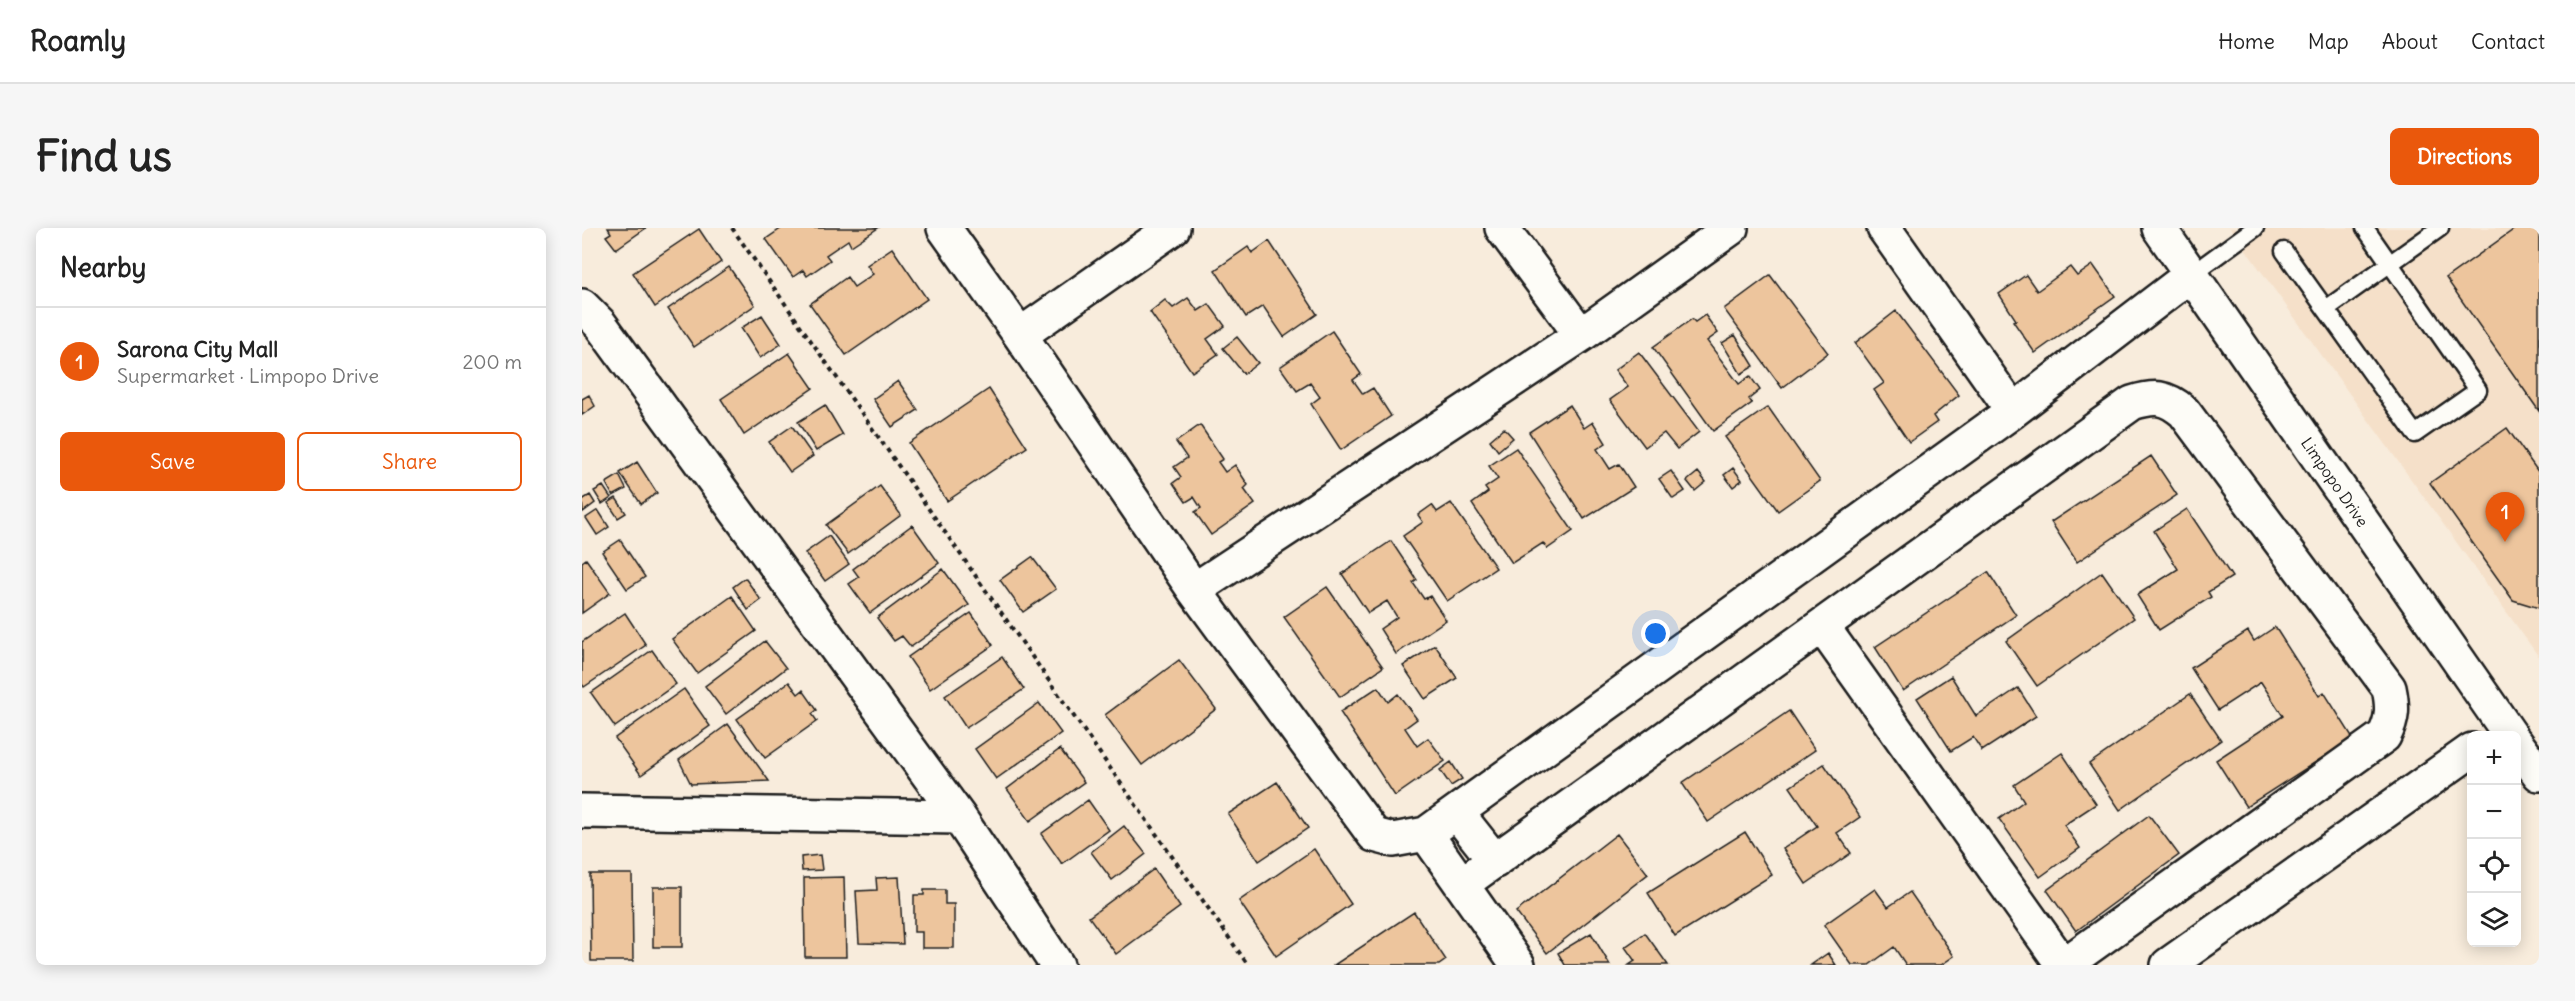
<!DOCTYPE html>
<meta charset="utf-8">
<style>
:root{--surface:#fff;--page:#f6f6f6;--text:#222;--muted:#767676;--line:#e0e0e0;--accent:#ea580c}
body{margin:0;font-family:Delius,sans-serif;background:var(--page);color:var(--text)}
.controls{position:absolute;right:18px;bottom:18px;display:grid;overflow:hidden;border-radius:9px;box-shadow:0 3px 15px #0003}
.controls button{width:54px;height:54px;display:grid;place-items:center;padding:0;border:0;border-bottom:2px solid var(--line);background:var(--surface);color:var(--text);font:30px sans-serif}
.you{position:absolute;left:1074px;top:406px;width:21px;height:21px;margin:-15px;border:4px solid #fff;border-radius:50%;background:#1a73e8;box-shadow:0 0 0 9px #1a73e833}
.badge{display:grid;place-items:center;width:39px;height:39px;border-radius:50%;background:var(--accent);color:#fff;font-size:20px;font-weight:700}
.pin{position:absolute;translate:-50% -50px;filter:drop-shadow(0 2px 3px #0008)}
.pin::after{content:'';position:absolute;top:32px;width:21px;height:18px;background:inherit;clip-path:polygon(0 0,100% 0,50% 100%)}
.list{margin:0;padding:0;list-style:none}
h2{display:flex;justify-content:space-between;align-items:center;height:78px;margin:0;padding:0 24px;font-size:26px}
h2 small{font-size:20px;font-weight:400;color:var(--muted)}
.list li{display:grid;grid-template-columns:39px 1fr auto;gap:18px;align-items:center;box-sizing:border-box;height:108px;padding:0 24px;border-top:2px solid var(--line)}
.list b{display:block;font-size:22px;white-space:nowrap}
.list p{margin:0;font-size:20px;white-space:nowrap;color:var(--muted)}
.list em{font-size:20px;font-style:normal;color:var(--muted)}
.actions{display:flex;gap:12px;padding:18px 24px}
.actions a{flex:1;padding:14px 0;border:2px solid var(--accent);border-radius:9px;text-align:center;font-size:21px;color:var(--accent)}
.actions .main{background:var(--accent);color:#fff}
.icon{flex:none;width:33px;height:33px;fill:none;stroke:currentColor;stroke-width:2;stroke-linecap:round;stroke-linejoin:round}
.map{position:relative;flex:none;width:1957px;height:737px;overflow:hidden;border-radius:9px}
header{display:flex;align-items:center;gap:36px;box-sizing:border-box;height:84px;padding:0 30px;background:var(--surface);border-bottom:2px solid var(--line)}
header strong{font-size:28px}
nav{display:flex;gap:33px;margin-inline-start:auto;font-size:21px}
.intro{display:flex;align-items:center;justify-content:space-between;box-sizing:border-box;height:144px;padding:0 36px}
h1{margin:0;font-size:42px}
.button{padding:15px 27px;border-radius:9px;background:var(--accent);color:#fff;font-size:21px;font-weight:700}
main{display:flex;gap:36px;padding:0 36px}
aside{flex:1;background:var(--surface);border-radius:9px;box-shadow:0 3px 15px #0003}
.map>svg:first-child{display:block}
</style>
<header>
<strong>Roamly</strong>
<nav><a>Home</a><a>Map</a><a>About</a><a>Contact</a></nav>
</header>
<div class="intro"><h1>Find us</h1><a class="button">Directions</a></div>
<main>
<aside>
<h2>Nearby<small></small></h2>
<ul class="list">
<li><span class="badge">1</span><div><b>Sarona City Mall</b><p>Supermarket · Limpopo Drive</p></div><em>200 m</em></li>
</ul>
<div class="actions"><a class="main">Save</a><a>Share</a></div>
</aside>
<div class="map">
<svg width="1957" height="737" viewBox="0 0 1957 737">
<rect width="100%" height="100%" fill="#f8ecdc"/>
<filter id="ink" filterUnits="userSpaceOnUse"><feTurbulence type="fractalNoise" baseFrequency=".0167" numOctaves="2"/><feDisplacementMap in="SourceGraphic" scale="12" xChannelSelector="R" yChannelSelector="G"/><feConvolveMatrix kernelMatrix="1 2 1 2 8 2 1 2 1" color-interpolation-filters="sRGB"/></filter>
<g filter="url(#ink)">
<!-- built -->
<path fill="#f5e0c9" d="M1648,0H1957V429Z"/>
<!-- building -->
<path fill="#edc59d" stroke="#1c1c1c" stroke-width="1.5" d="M26,0H64L34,21L24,8L29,5Z
M200,0H296L269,18L266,12L244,27L248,32L225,48L221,42L211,49L184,11Z
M1934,0H1957V183L1864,50Z
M117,1L139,34L73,79L51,45Z
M687,13L735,86L702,109L681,78L664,89L633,42L666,19L670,25Z
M310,20L345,71L264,127L228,76L265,49L272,59L291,46L285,37Z
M1511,37L1533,68L1453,125L1431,93L1434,92L1417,66L1444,47L1455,63L1488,39L1495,48Z
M147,39L173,77L112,119L86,81Z
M1188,47L1246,125L1200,160L1142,81Z
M606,70L616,83L627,76L643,98L625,111L636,126L610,144L568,84L583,72L591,80Z
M1314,83L1377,167L1351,188L1355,194L1327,214L1292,162L1302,155L1273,115Z
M180,87L199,116L178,130L159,100Z
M1123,87L1136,105L1125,113L1157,156L1168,148L1178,162L1167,171L1170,175L1131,203L1071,119L1110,91L1113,94Z
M750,103L779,146L771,152L781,166L791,160L809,188L759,222L729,176L738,169L728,155L715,163L698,139Z
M1153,107L1172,138L1159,146L1140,115Z
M655,109L676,135L662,146L641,120Z
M1057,124L1117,204L1095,221L1082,205L1063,219L1028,172L1046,159L1033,142Z
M207,125L231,160L162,207L139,171Z
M316,153L336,182L310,199L291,171Z
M407,161L445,219L365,273L327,215Z
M7,167L13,178L0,187V171Z
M243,177L261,207L234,223L216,194Z
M988,177L1002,200L1011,194L1024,215L1015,221L1028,241L1037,236L1052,259L1002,291L947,204Z
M1186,179L1238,253L1196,283L1143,209Z
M618,197L641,231L636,234L643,244L653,237L666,257L662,261L673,276L629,307L613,284L619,280L612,269L604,274L591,255L599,249L592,239L605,230L594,214Z
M210,198L231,228L208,244L187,214Z
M922,200L931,210L916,223L908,212Z
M1925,200L1957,245V380L1931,372L1848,255Z
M934,220L991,303L965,321L961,315L930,335L890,276L906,264L903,260L916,251L907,238Z
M1569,228L1595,267L1495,334L1469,294Z
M55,234L75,265L59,276L38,245Z
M1151,240L1160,252L1151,259L1142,247Z
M1089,243L1103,263L1091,271L1077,251Z
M1116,244L1124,254L1113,263L1105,253Z
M37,247L44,261L31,268L24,255Z
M21,258L29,270L20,276L12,263Z
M298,258L319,287L266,326L244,297Z
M8,267L13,275L1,284L0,272Z
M34,270L44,285L36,290L26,275Z
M869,275L914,340L865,373L821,308L841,294L836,287L850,277L855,284Z
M1605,281L1650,349L1626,364L1629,369L1577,402L1555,367L1596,341L1572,303Z
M16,282L27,299L15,307L4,290Z
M330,297L357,335L288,385L267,356L277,349L271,341Z
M247,308L267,336L243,353L223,325Z
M38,312L63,349L45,361L20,324Z
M809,313L835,352L831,355L842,371L848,368L864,392L814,426L798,401L815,389L805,373L786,385L760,346Z
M450,329L474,361L441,384L418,352Z
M4,331L28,365L0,385V334Z
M361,341L387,377L329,419L320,408L312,413L295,390Z
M1406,344L1434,387L1321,463L1293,419Z
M1520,344L1552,390L1455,458L1424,413Z
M163,350L179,372L166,382L151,359Z
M745,359L801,439L758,469L702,389Z
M150,368L174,403L115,445L90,411Z
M43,385L64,417L2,459L0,456V414Z
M389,385L411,417L348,461L326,429Z
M1693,399L1737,468L1742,464L1771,510L1664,579L1634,532L1701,488L1679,454L1636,482L1609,440L1666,403L1672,413Z
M183,413L204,440L144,486L123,458Z
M853,417L875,450L843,471L821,438Z
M70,422L94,456L33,499L9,465Z
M420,429L442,461L384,500L363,468Z
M597,432L634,481L560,537L523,487Z
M1369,448L1394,488L1436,460L1454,488L1400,523L1391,509L1369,523L1335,470Z
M207,454L216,466L221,462L235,482L230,486L235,493L183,530L155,491Z
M796,459L806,474L816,466L835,491L823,500L835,518L846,510L863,533L813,568L758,484Z
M102,461L128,498L59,547L33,510Z
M1608,466L1639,512L1538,582L1507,536Z
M457,475L479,505L414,551L393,521Z
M1207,483L1233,522L1126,594L1100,555Z
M146,496L187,553L109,556L97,532Z
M478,521L502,554L448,593L425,561Z
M1480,525L1514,576L1482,597L1498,620L1458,649L1417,591L1442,573L1432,557Z
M869,534L880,551L869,558L858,542Z
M1242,536L1278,589L1255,605L1269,625L1224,656L1201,621L1235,598L1208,559Z
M695,554L726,600L677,633L646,586Z
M506,572L527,602L480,636L459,606Z
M1567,587L1597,627L1494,703L1465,662Z
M542,598L564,626L530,652L509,624Z
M1163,604L1190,647L1093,708L1066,665Z
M1035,606L1066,646L965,725L934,684Z
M732,621L769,676L694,728L657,673Z
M238,627L240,642L220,643L219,629Z
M572,641L598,679L534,726L507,689Z
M8,646H50L51,733H9Z
M262,649L264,729H223L222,650Z
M317,649L321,716L277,715L274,663L295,662L294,650Z
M71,659H100V719H71Z
M1293,661L1306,679L1328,664L1372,728L1359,737H1324L1312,719L1287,737H1270L1242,697Z
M342,662H363V676H372V720H340V704H332V667H342Z
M832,684L864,732L857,737H752Z
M1009,705L1028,737H983L976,725Z
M1063,705L1086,737H1047L1053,733L1043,719Z
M1246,725L1254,737H1229Z"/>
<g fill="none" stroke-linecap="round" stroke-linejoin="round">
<!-- service casing -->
<g stroke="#1c1c1c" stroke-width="21">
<path id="service" d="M1702,23L1833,206L1896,162L1783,0
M1610,46L1673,0
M1744,81L1858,0"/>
</g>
<!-- minor casing -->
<g stroke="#1c1c1c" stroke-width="38">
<path id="minor" d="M362,0L438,107L612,362L792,607L811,612L844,606L1431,183L1610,46
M920,0L999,107
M1302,0L1431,183
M0,78L18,96L377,589L475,737
M438,107L591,0
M612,362L999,107L1149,0
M1240,398L1481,737
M0,583L377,589
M875,585L913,633
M844,606L936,737
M880,656L1550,175C1573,168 1583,168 1602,184L1807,460C1811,479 1811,491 1802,508L1482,737
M1586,737L1890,522"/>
</g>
<!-- tertiary casing -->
<g stroke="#1c1c1c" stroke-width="38">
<g id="tertiary">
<path id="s1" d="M1577,0L1929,508"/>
<path d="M1934,515L1957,546"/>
</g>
</g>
<!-- path -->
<path stroke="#1c1c1c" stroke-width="4" stroke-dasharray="4.5 4.5" stroke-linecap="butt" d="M150,0L666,737"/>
<!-- service -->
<use href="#service" stroke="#fdfcf7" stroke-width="16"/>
<!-- minor -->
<use href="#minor" stroke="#fdfcf7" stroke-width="33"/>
<!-- tertiary -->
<use href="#tertiary" stroke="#fdfcf7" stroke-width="33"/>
</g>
</g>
<g text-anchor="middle" stroke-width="5" stroke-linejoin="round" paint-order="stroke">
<!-- street labels -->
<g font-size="16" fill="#1c1c1c" stroke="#fdfcf7">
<text dy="6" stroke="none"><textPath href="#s1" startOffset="309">Limpopo Drive</textPath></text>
</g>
</g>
</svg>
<div class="controls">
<button>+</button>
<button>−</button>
<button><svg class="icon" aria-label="locate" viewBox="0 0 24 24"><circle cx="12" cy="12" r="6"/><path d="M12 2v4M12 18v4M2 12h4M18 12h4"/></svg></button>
<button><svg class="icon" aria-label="layers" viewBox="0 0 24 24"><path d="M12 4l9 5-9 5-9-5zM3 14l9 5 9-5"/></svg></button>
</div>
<div class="you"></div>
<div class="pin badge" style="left:1923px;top:314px">1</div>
</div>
</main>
